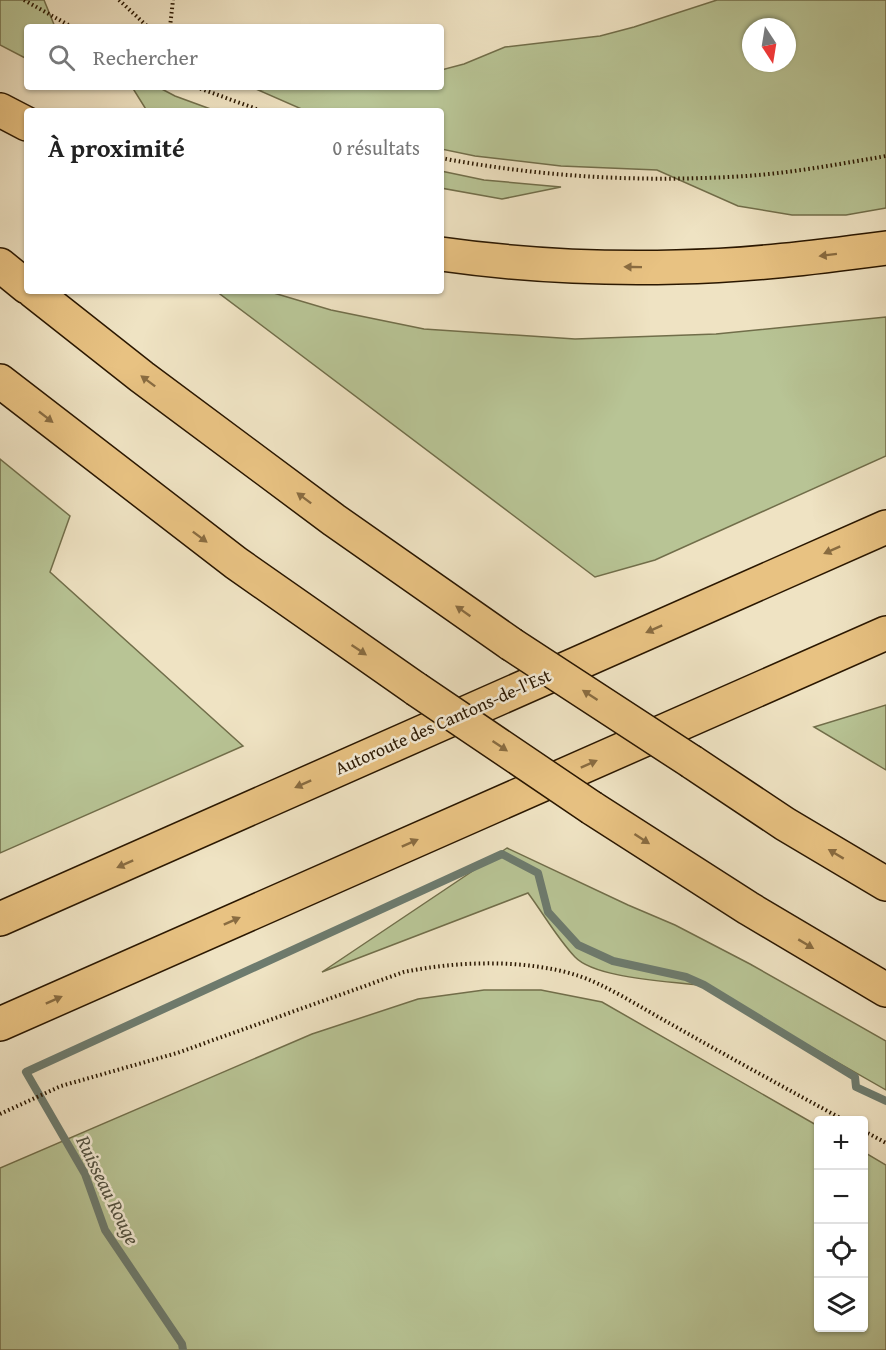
<!DOCTYPE html>
<html lang="fr">
<meta charset="utf-8">
<style>
:root{--surface:#fff;--page:#f2f2f2;--text:#222;--muted:#767676;--line:#e0e0e0}
body{margin:0;font-family:"Gentium Book Plus",serif;background:var(--page);color:var(--text)}
.controls{position:absolute;right:18px;bottom:18px;display:grid;overflow:hidden;border-radius:6px;box-shadow:0 2px 4px #0004}
.controls button{width:54px;height:54px;display:grid;place-items:center;padding:0;border:0;border-bottom:2px solid var(--line);background:var(--surface);color:var(--text);font:30px sans-serif}
.compass{position:absolute;left:742px;top:18px;width:54px;height:54px;border-radius:50%;background:var(--surface);box-shadow:0 2px 4px #0004;rotate:168deg}
.list{margin:0;padding:0;list-style:none}
h2{display:flex;justify-content:space-between;align-items:center;height:78px;margin:0;padding:0 24px;font-size:26px}
h2 small{font-size:20px;font-weight:400;color:var(--muted)}
.icon{flex:none;width:33px;height:33px;fill:none;stroke:currentColor;stroke-width:2;stroke-linecap:round;stroke-linejoin:round}
.map{position:relative;flex:none;width:886px;height:1350px;overflow:hidden}
.search{position:absolute;background:var(--surface);box-shadow:0 2px 4px #0004;left:24px;top:24px;width:420px;height:66px;display:flex;align-items:center;gap:15px;box-sizing:border-box;padding:0 21px;border-radius:6px;color:var(--muted);font-size:22px}
.panel{position:absolute;background:var(--surface);box-shadow:0 2px 4px #0004;left:24px;top:108px;width:420px;height:186px;border-radius:6px}
.map>svg:first-child{display:block}
</style>
<div class="map">
<svg width="886" height="1350" viewBox="0 0 886 1350">
<rect width="100%" height="100%" fill="#efe3c3"/>
<filter id="stains"><feTurbulence type="fractalNoise" baseFrequency=".00333" numOctaves="4"/><feColorMatrix values="0 0 0 0 .2 0 0 0 0 .09 0 0 0 0 .02 0 0 0 .5 -.17"/></filter>
<radialGradient id="worn" r=".72"><stop offset=".6" stop-color="#630" stop-opacity="0"/><stop offset="1" stop-color="#630" stop-opacity=".3"/></radialGradient>
<!-- green -->
<path fill="#b8c495" stroke="#716e4a" stroke-width="1.5" fill-rule="evenodd" d="M0,0H44L55,27H27V59L0,45Z
M717,0H886V208L846,215H792L738,206L657,170L561,166L475,156L441,149V111H306L258,90L284,87H441V70L464,64L505,47L600,36L634,27ZM751,27H787V63H751Z
M132,87H158L175,96L216,111H147Z
M441,171L484,180L561,187L502,199L441,188Z
M222,291H267L331,310L424,329L575,339L716,334L886,317V456L655,560L595,577L220,294Z
M0,459L70,516L50,572L243,746L0,853Z
M886,705V770L814,727Z
M507,848L628,905L675,925L750,964L886,1041V1090L704,986C672,981 596,979 575,957C557,938 543,913 528,893L322,972Z
M484,990H541L602,1002L818,1126V1328H864V1152L886,1165V1350H0V1168L312,1034L418,999Z"/>
<g fill="none" stroke-linecap="round" stroke-linejoin="round">
<!-- stream -->
<path stroke="#6d7b6e" stroke-width="8" d="M183,1350L182,1344L105,1230L85,1174L26,1072L502,854L538,873L548,912L578,945L613,961L686,977L704,985L855,1077L856,1087L886,1101"/>
<!-- highway casing -->
<g stroke="#2a1700" stroke-width="36">
<path id="highway" d="M0,110L27,124
M441,254C519,265 599,269 677,267C747,266 817,257 886,248
M0,265L27,287
M33,291L142,377L334,520L511,644
M0,381L236,563L416,689
M692,762L785,824L886,884
M592,808L748,908L886,990
M0,919L886,527
M0,1024L886,633"/>
</g>
<!-- path -->
<path stroke="#2a1700" stroke-width="4" stroke-dasharray="1.5 3" stroke-linecap="butt" d="M24,0L72,27
M119,0L148,27
M170,27L173,0
M196,87L262,111
M441,158C535,176 632,182 728,177C781,175 834,165 886,156
M0,1114L61,1086L177,1053L404,972C456,961 525,959 576,975C603,983 642,1008 669,1023C727,1056 785,1088 844,1120
M864,1131L886,1143"/>
<!-- highway -->
<use href="#highway" stroke="#e8c282" stroke-width="33"/>
<!-- highway-bridge casing -->
<g stroke="#2a1700" stroke-width="36" stroke-linecap="butt">
<path id="highway-bridge" d="M511,644L692,762
M416,689L592,808"/>
</g>
<!-- highway-bridge -->
<use href="#highway-bridge" stroke="#e8c282" stroke-width="33"/>
</g>
<!-- one-way arrows -->
<defs><path id="oneway-solid" d="M-6-.8H1V-3.2L6.5 0L1 3.2V.8H-6Z" transform="scale(1.5)"/></defs>
<g fill="#896c41">
<use href="#oneway-solid" transform="translate(828 255) rotate(173)"/>
<use href="#oneway-solid" transform="translate(633 267) rotate(-179)"/>
<use href="#oneway-solid" transform="translate(148 381) rotate(-143)"/>
<use href="#oneway-solid" transform="translate(46 417) rotate(38)"/>
<use href="#oneway-solid" transform="translate(304 498) rotate(-143)"/>
<use href="#oneway-solid" transform="translate(200 537) rotate(37)"/>
<use href="#oneway-solid" transform="translate(832 550) rotate(156)"/>
<use href="#oneway-solid" transform="translate(463 611) rotate(-145)"/>
<use href="#oneway-solid" transform="translate(654 629) rotate(156)"/>
<use href="#oneway-solid" transform="translate(359 650) rotate(34)"/>
<use href="#oneway-solid" transform="translate(590 695) rotate(-147)"/>
<use href="#oneway-solid" transform="translate(500 746) rotate(34)"/>
<use href="#oneway-solid" transform="translate(589 764) rotate(-24)"/>
<use href="#oneway-solid" transform="translate(303 784) rotate(156)"/>
<use href="#oneway-solid" transform="translate(642 839) rotate(33)"/>
<use href="#oneway-solid" transform="translate(410 843) rotate(-24)"/>
<use href="#oneway-solid" transform="translate(836 854) rotate(-149)"/>
<use href="#oneway-solid" transform="translate(125 864) rotate(156)"/>
<use href="#oneway-solid" transform="translate(232 921) rotate(-24)"/>
<use href="#oneway-solid" transform="translate(806 944) rotate(31)"/>
<use href="#oneway-solid" transform="translate(54 1000) rotate(-24)"/>
</g>
<g text-anchor="middle" stroke-width="5" stroke-linejoin="round" paint-order="stroke">
<!-- street labels -->
<g font-size="18" fill="#2a1700" stroke="#f5edd8">
<text transform="translate(443 722) rotate(-24)" y="6">Autoroute des Cantons-de-l'Est</text>
</g>
<!-- water labels -->
<g font-size="20" font-style="italic" fill="#515140" stroke="#f5edd8">
<text transform="translate(108 1190) rotate(64)" y="7">Ruisseau Rouge</text>
</g>
</g>
<rect width="100%" height="100%" filter="url(#stains)"/>
<rect width="100%" height="100%" fill="url(#worn)"/>
</svg>
<div class="controls">
<button>+</button>
<button>−</button>
<button><svg class="icon" aria-label="locate" viewBox="0 0 24 24"><circle cx="12" cy="12" r="6"/><path d="M12 2v4M12 18v4M2 12h4M18 12h4"/></svg></button>
<button><svg class="icon" aria-label="layers" viewBox="0 0 24 24"><path d="M12 4l9 5-9 5-9-5zM3 14l9 5 9-5"/></svg></button>
</div>
<svg class="compass" viewBox="-18 -18 36 36"><path d="M0-13l5 13h-10z" fill="#e53935"/><path d="M0 13l5-13h-10z" fill="#767676"/></svg>
<div class="search"><svg class="icon" aria-label="search" viewBox="0 0 24 24"><circle cx="10" cy="10" r="6"/><path d="M15 15l6 6"/></svg>Rechercher</div>
<section class="panel">
<h2>À proximité<small>0 résultats</small></h2>
<ul class="list">
</ul>
</section>
</div>
